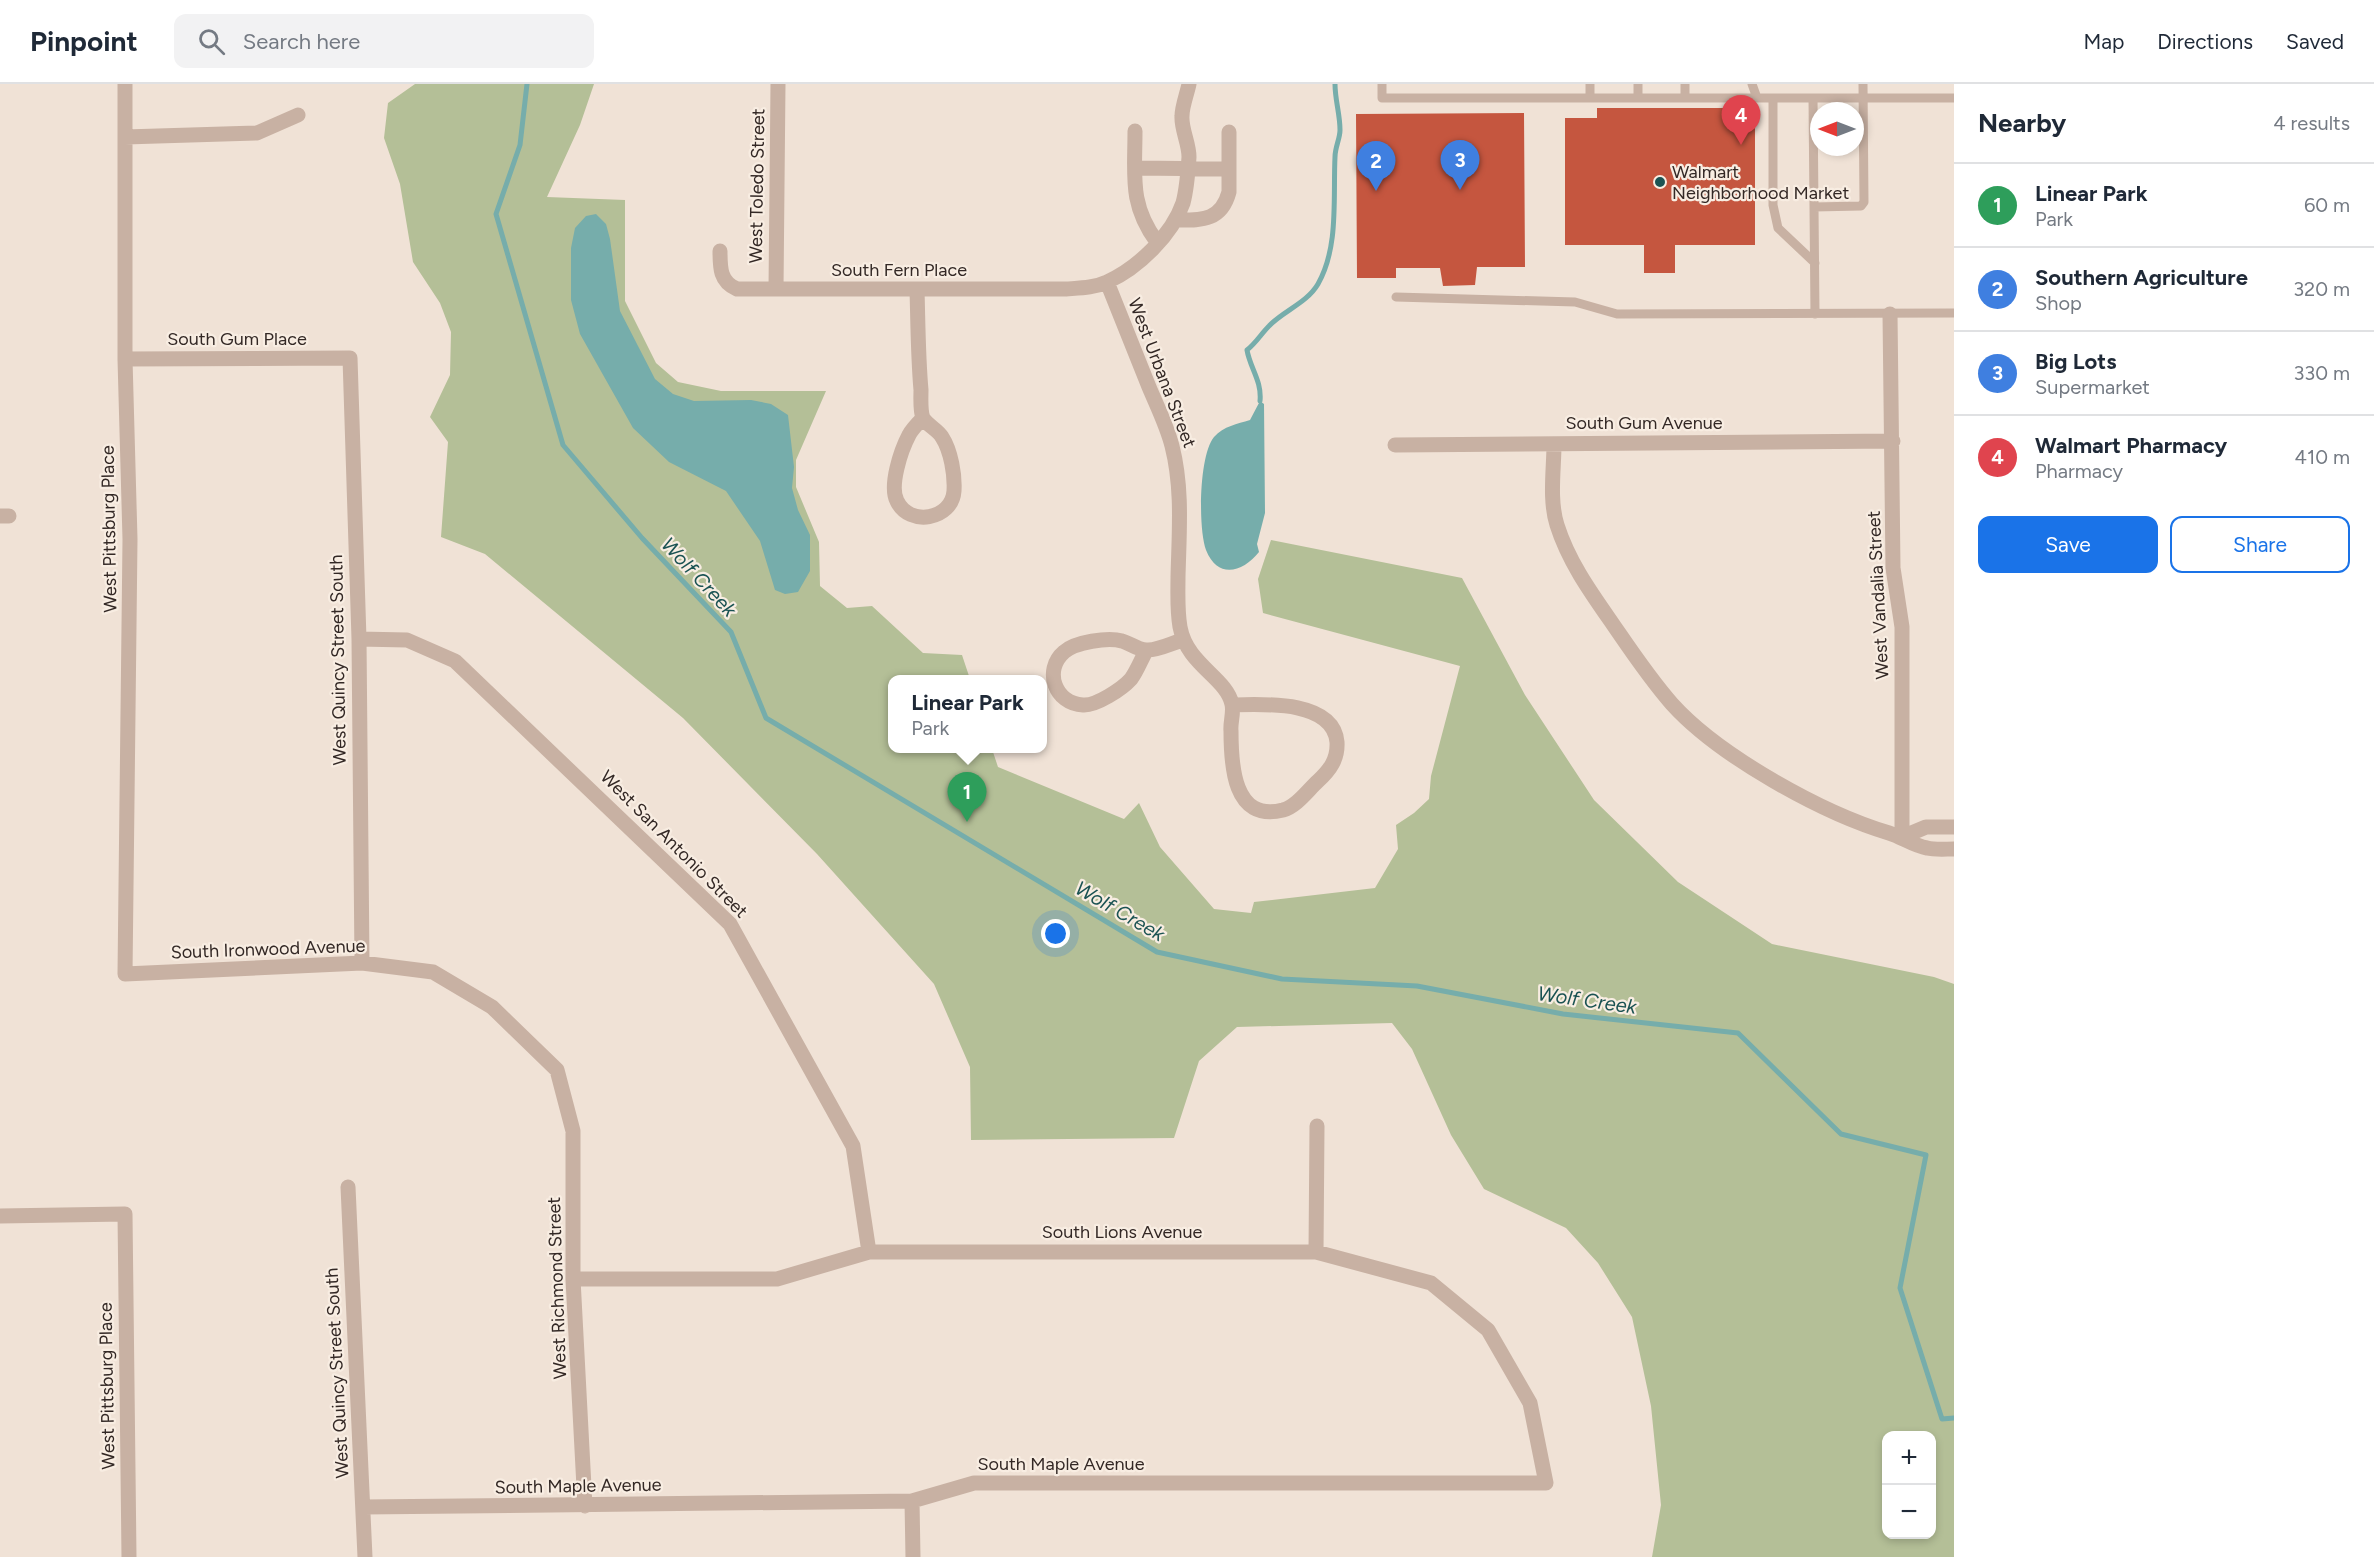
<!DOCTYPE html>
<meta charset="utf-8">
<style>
:root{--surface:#fff;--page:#f2f2f3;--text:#1f2937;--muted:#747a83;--line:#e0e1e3;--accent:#1a73e8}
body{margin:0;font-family:Figtree,sans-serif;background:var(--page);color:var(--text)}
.controls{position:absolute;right:18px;bottom:18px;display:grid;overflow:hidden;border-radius:12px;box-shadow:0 3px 9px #0003}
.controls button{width:54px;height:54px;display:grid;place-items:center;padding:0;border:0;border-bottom:2px solid var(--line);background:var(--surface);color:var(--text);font:30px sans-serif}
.compass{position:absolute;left:1810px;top:18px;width:54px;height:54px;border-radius:50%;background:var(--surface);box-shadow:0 3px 9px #0003;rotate:270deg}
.you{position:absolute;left:1056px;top:850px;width:21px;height:21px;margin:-15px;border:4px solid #fff;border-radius:50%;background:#1a73e8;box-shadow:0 0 0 9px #1a73e833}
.badge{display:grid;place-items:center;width:39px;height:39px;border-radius:50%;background:var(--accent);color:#fff;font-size:20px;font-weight:700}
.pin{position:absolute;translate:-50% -50px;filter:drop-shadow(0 2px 3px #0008)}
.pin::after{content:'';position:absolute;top:32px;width:21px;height:18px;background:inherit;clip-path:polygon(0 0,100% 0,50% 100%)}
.popup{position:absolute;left:888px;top:591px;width:159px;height:78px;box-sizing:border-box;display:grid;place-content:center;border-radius:12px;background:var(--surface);filter:drop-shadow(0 2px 4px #0005);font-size:20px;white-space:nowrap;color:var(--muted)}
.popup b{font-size:22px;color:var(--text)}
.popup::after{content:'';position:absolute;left:50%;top:100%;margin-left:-12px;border:12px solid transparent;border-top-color:var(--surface)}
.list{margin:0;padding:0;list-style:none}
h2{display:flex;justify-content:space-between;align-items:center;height:78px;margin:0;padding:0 24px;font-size:26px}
h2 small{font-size:20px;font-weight:400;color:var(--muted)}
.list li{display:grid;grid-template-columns:39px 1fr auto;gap:18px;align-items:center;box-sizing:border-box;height:84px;padding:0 24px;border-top:2px solid var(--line)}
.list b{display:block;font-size:22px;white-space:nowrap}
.list p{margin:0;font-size:20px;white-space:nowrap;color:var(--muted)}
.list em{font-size:20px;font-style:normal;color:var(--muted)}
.actions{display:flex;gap:12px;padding:18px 24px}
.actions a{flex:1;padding:14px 0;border:2px solid var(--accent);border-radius:12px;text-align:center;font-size:21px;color:var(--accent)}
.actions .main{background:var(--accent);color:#fff}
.icon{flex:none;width:33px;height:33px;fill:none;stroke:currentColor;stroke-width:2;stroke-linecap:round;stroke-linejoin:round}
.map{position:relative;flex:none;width:1954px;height:1473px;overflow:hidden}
header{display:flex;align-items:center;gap:36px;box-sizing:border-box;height:84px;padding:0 30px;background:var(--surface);border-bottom:2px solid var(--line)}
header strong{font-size:28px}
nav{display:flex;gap:33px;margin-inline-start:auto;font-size:21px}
.search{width:420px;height:54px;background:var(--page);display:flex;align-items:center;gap:15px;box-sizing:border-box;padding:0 21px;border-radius:12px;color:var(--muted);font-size:22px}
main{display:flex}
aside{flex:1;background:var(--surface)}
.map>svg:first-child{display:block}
</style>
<header>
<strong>Pinpoint</strong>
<div class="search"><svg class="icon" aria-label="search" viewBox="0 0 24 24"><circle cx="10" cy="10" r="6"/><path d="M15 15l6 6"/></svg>Search here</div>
<nav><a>Map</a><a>Directions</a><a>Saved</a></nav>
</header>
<main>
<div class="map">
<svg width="1954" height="1473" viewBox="0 0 1954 1473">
<rect width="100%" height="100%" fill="#f0e2d6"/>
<!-- green -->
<path fill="#b4bf97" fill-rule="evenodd" d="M415,0H594L580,41L547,113L625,116V217L656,279L678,298L721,307H826L796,376V403L819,458L820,502L847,524L872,522L923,569L962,571L970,595L892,596V664L992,665L998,683L1124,735L1139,719L1160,763L1214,825L1251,829L1254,818L1375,804L1398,765L1396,741L1414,729L1429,715L1431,692L1460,582L1263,529L1258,495L1271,456L1462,494L1525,611L1594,716L1678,798L1772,860L1934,893L1954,900V1473H1652L1661,1421L1651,1322L1632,1233L1598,1179L1566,1144L1484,1105L1451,1051L1412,965L1392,939L1237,943L1199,977L1174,1054L971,1056L970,983L934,900L817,770L683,634L485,470L441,453L448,358L430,333L450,291L451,248L440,219L413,178L400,100L384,54L388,19ZM1886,1352H1932V1450H1886Z"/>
<!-- water -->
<path fill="#76adab" d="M596,130L606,140L610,155L620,227L655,295L673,310L694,317L751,316L771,320L788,331L794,383L792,404L798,426L810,451V487L798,508L785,510L775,506L760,457L726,407L669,378L633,344L580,250L571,216V164L575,144L586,132Z
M1260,317L1264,320L1265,429L1257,460L1259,468C1243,488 1218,496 1206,466C1198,444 1199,371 1214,353C1224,342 1237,340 1250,336Z"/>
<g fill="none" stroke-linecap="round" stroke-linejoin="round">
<!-- stream -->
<path stroke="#76adab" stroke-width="5" d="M527,0L520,61L496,130L563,361L642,454L731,548L766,634L1157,868L1282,895L1417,902L1563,930L1738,949L1841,1050L1926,1071L1900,1204L1942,1335L1954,1334
M1260,317C1262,297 1250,284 1247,266C1256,259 1261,250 1269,242C1283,227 1307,219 1318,200C1339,163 1333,114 1335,73C1335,63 1340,55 1340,46C1340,30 1335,16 1335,0"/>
</g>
<!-- building -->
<path fill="#c5563f" d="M1597,24H1727V34H1755V161H1675V189H1644V161H1565V34H1597Z
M1524,29L1525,183H1477L1475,201L1443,202L1440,184H1396V194H1357L1356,30Z"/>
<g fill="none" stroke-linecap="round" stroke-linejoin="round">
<!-- lane -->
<path stroke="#c8b1a3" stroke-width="9" d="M1382,0V14H1954
M1590,0V14
M1638,0V14
M1685,0V14
M1752,0L1757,14
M1773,14V121L1778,144L1815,179
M1813,14L1815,230
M1814,123L1861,122L1864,118L1863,0
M1396,213L1575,218L1617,230L1954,229"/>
<!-- street -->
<path stroke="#c8b1a3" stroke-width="15" d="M125,0V275L130,455L125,890L362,879L433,888L492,923L557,986L573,1047V1195L585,1422
M1135,47C1135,92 1129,120 1157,158
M125,53L257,49L298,31
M1135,84L1229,85
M1175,136C1200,136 1221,138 1229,108V48
M720,167C720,184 720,198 737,205H1066C1080,204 1094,204 1107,198C1138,184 1172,151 1183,119C1187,104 1188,88 1189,73C1189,59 1181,45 1182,32C1182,22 1187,10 1189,0
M1107,198C1121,233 1135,268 1149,303C1157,322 1167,342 1172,362C1183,405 1179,449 1178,493C1178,509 1177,526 1180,543C1187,581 1226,593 1232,620C1234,629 1230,639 1231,647C1231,680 1233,739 1283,726C1297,722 1308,706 1318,697C1330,686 1338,675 1337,658C1333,616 1264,620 1232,621
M776,205L778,0
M917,206C918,239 918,273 921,306C921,314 920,327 923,334C927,341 938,346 942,353C951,367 955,391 954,407C952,436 909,443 897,417C889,402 901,366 909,351C912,345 918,339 923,334
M1890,230L1893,484L1902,543V753
M125,275L350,274L359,555L362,879
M1554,360C1554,385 1549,416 1557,441C1568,476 1589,506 1610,536C1630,565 1649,594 1672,620C1719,672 1822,729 1889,749C1902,753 1914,762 1927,764C1935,766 1945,765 1954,765
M1395,361L1893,357
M0,432H9
M359,555L407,556L455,577L730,840L853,1062L869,1168
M1146,567C1141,576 1137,587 1131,595C1122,605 1096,622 1083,621C1055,620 1043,586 1064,568C1075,558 1108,553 1122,557C1130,559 1139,567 1148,566C1159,566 1172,559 1183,556
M1902,753L1926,743H1954
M348,1103L365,1473
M0,1132L125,1130L129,1473
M1316,1168L1317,1042
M912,1417L913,1473
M363,1423L912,1417L974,1399H1546L1530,1319L1488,1246L1431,1199L1316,1168H869L777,1195H573"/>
</g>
<!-- markers -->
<circle fill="#1b5353" stroke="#f8ede2" stroke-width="2" cx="1660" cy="98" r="6"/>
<g text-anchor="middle" stroke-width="4.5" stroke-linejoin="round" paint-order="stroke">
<!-- poi labels -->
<g font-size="18" fill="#332825" stroke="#f8ede2" text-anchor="start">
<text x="1672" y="94">Walmart<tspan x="1672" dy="21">Neighborhood Market</tspan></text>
</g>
<!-- street labels -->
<g font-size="18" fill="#332825" stroke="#f8ede2">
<text transform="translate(757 102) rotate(-89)" y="6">West Toledo Street</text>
<text x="899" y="192">South Fern Place</text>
<text x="237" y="261">South Gum Place</text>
<text transform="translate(1162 289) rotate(69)" y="6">West Urbana Street</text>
<text x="1644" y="345">South Gum Avenue</text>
<text transform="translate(109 445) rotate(-91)" y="6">West Pittsburg Place</text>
<text transform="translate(1878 511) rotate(-93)" y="6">West Vandalia Street</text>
<text transform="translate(338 576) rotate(-91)" y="6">West Quincy Street South</text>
<text transform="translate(674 760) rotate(45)" y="6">West San Antonio Street</text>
<text transform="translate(268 865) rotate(-2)" y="6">South Ironwood Avenue</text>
<text x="1122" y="1154">South Lions Avenue</text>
<text transform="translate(557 1204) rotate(-92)" y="6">West Richmond Street</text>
<text transform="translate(337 1289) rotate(-93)" y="6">West Quincy Street South</text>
<text transform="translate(107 1302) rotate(-91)" y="6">West Pittsburg Place</text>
<text x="1061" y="1386">South Maple Avenue</text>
<text transform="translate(578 1402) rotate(-1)" y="6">South Maple Avenue</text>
</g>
<!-- water labels -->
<g font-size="20" font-style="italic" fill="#1b5353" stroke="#f8ede2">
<text transform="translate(699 493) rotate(47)" y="7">Wolf Creek</text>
<text transform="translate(1120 827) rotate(30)" y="7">Wolf Creek</text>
<text transform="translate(1587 916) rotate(8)" y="7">Wolf Creek</text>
</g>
</g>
</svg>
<div class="controls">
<button>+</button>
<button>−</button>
</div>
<svg class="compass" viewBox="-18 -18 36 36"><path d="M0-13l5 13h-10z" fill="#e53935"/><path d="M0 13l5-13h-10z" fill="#747a83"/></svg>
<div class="you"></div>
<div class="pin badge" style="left:967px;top:738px;background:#2e9e5b">1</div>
<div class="popup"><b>Linear Park</b>Park</div>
<div class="pin badge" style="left:1376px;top:107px;background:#3f7fe0">2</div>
<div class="pin badge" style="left:1460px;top:106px;background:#3f7fe0">3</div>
<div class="pin badge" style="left:1741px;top:61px;background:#e0444e">4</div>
</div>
<aside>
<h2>Nearby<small>4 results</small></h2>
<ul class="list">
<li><span class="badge" style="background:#2e9e5b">1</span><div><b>Linear Park</b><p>Park</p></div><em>60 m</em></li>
<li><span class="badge" style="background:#3f7fe0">2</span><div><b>Southern Agriculture</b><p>Shop</p></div><em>320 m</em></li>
<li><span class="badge" style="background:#3f7fe0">3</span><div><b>Big Lots</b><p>Supermarket</p></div><em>330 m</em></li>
<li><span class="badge" style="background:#e0444e">4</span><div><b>Walmart Pharmacy</b><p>Pharmacy</p></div><em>410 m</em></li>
</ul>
<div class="actions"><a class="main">Save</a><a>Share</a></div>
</aside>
</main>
